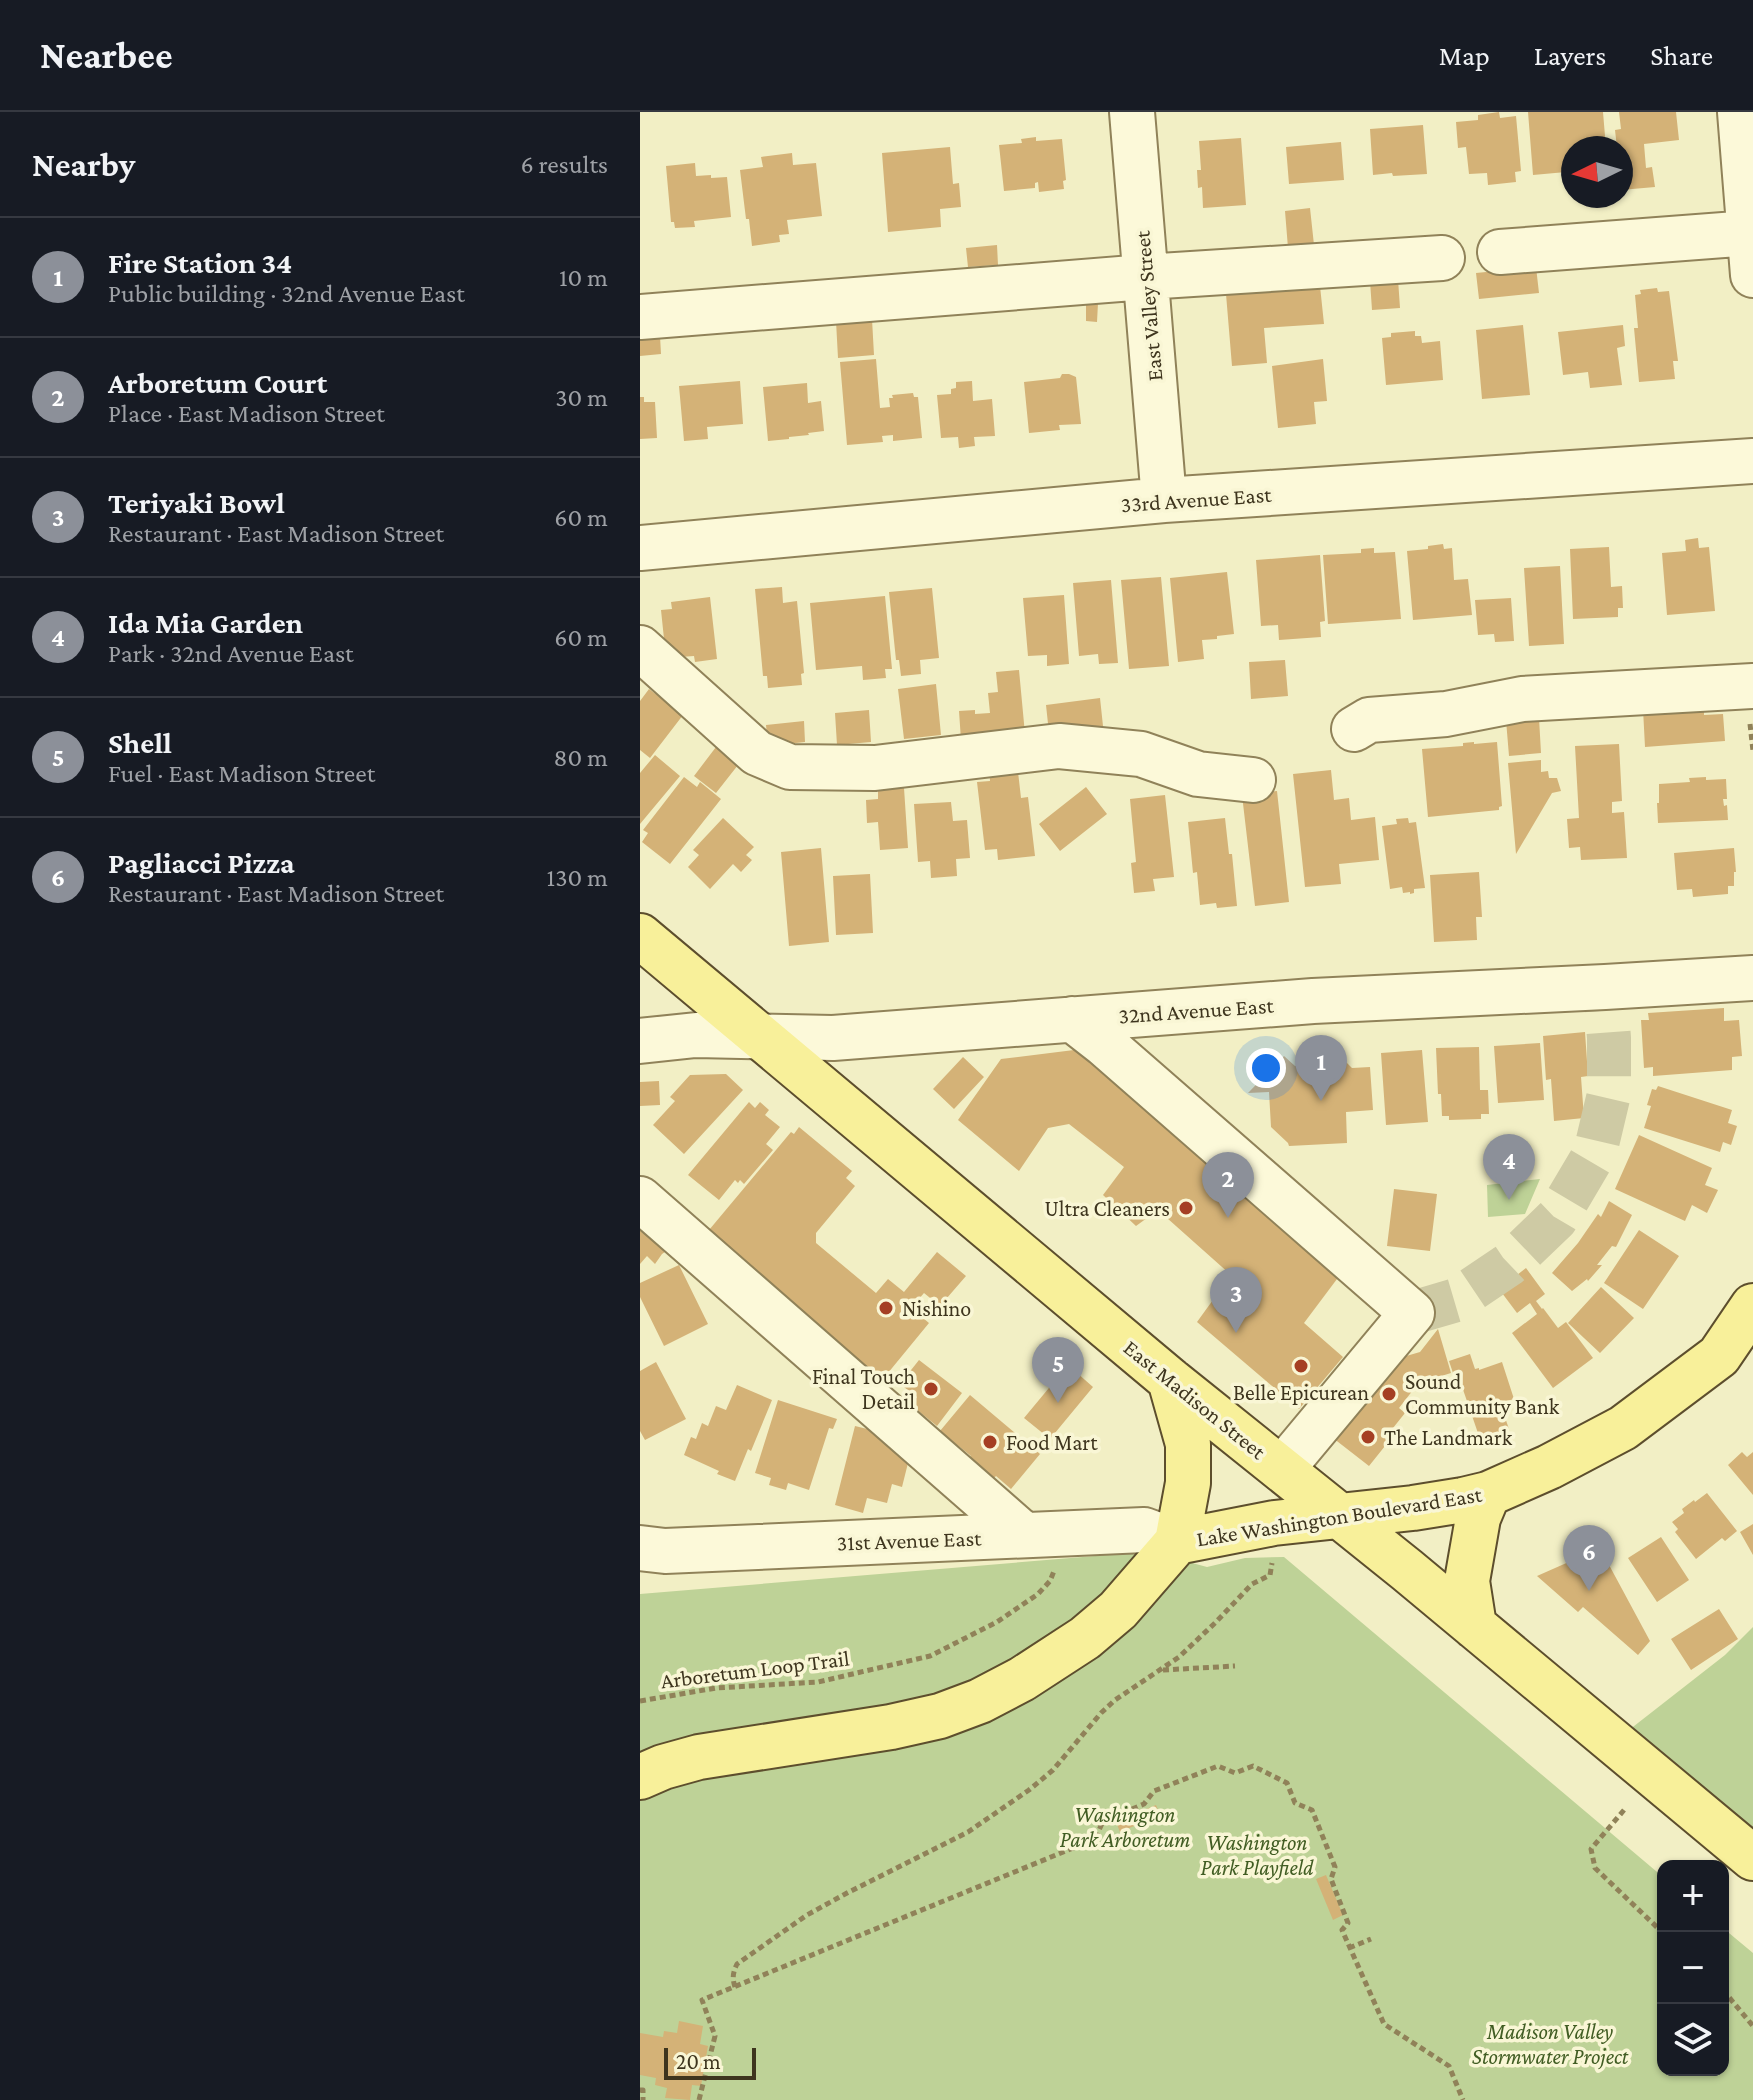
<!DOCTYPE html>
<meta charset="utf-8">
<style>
:root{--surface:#171b24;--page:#242831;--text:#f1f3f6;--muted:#9ea1a6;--line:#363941;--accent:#8c9099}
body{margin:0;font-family:"Crimson Pro",serif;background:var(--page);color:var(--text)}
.controls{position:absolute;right:24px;bottom:24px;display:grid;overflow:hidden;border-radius:16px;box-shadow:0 2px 6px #0004}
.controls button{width:72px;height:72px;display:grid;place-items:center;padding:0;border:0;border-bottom:2px solid var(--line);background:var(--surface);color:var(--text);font:40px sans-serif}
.compass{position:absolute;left:921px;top:24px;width:72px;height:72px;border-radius:50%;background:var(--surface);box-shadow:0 2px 6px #0004;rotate:265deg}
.scale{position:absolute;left:24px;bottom:20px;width:92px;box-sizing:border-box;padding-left:8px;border:4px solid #3e351e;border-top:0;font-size:22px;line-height:28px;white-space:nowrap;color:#3e351e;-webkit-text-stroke:6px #f9f6d5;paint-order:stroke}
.you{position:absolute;left:626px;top:956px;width:28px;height:28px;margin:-20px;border:6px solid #fff;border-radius:50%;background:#1a73e8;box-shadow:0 0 0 12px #1a73e833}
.badge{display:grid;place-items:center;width:52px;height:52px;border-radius:50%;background:var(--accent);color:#fff;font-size:26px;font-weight:700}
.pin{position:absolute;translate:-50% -66px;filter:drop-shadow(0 2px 4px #0008)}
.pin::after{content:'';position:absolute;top:42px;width:28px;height:24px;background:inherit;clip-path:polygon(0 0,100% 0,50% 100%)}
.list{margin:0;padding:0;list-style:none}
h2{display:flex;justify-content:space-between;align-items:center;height:104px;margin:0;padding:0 32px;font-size:34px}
h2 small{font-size:26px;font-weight:400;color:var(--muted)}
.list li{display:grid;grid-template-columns:52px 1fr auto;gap:24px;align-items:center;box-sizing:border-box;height:120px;padding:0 32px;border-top:2px solid var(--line)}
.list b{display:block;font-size:30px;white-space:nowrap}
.list p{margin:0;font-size:26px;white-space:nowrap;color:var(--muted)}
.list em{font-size:26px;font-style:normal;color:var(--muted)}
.icon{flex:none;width:44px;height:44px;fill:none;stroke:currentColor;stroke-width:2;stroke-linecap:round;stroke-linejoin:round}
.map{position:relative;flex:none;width:1113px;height:1988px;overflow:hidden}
header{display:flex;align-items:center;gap:48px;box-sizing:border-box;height:112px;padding:0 40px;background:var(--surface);border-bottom:2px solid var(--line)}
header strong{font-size:38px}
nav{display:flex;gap:44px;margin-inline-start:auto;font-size:28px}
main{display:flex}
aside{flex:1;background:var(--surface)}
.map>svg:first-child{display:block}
</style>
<header>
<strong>Nearbee</strong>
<nav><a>Map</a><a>Layers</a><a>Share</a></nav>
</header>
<main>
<aside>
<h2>Nearby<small>6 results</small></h2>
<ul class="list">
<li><span class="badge">1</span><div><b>Fire Station 34</b><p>Public building · 32nd Avenue East</p></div><em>10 m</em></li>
<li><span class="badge">2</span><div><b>Arboretum Court</b><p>Place · East Madison Street</p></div><em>30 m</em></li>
<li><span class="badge">3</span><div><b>Teriyaki Bowl</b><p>Restaurant · East Madison Street</p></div><em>60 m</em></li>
<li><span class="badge">4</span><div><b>Ida Mia Garden</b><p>Park · 32nd Avenue East</p></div><em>60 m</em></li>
<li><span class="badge">5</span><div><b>Shell</b><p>Fuel · East Madison Street</p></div><em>80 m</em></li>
<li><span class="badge">6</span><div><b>Pagliacci Pizza</b><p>Restaurant · East Madison Street</p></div><em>130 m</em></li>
</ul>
</aside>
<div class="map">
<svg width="1113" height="1988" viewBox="0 0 1113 1988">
<rect width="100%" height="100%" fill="#f2efc5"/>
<!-- green -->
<path fill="#bed297" d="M900,1067L885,1102L848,1105L847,1073Z
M504,1438L567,1455L605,1446L644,1445L1023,1765V1958H1083V1816L1113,1841V1988H0V1482L455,1444Z
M1113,1515V1721L989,1618L1085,1543Z"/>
<!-- building -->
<path fill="#d4b277" d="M859,0L860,6L876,4L881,59L875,60L876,70L848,73L847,61L829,62L826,35L818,36L816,10L838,8V3Z
M888,0H963L966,36H933V56L926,57V60L893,63Z
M979,0H1036L1039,28L1004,32L1006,56L1012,55L1015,75L981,78V36H977L975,18L981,17Z
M783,13L787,62L753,64L752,61L733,63L730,17Z
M396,25V29L422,27L426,68L423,69L424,77L399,80L398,70L395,71V76L364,79L359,33L382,31L381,27Z
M601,26L606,93L563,96L562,75L558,76L557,58H561L559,29Z
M701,30L704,68L649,72L646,35Z
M310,35L313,72L319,71L321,95L300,97L301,115L248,120L242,41Z
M152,41L153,53L176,51L182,104L147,108L149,122L139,123L140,130L112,134L109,107H106L100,58L123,55L121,45Z
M55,51L56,64L71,63V66L87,65L91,105L54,109L55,115L35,116L34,110H31L26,54Z
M670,96L674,133L648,136L645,99Z
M357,133L358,153L328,155L326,136Z
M896,155L899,181L839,187L836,161Z
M758,167L760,196L732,198L730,169Z
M680,174L684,212L624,216L627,251L592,254L586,182Z
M1017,176L1018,180L1029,179L1038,249H1033L1035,267L999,270L994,216H998L995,183L1001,182L1000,178Z
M446,191H458L457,210L446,209Z
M232,207L234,243L198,246L196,209Z
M883,213L890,283L842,287L836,218Z
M983,213L985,234L977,236L982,273L950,276L948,260L923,263L918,220Z
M775,219V224H781L782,231L800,229L803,268L746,273L742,226L751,225V221Z
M20,224L21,242L0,244V225Z
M236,247L240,296L250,295L249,286H253L252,283L273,281L274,285H278L282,326L253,329V323L242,324L243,330L207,333L200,250Z
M683,247L687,289L674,290L676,312L638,316L632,254Z
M422,262H429L436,265L441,312L419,313L420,318L389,321L384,270L420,266Z
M100,269L103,312L67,315L68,327L44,329L39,274Z
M332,269L333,289L352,287L355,324L334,325L335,334L319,336L318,325L301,326L297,283L311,282V277L316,276V270Z
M167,271L168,291L181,289L184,319L168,321L169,323L149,325V327L128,329L123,275Z
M0,285H4V290H15L17,326L0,327Z
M1058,426L1059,436L1069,435L1075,499L1027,503L1022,441L1046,439L1045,428Z
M803,432L804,437L812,436L814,468L828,467L832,503L773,508L767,439L788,437V434Z
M969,435L971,475L982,474L983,496H978V505L933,507L930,437Z
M734,436V441L755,440L761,507L688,512L683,443L721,441V437Z
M680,443L685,509L680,510L681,525L639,528L638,513L621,514L616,448Z
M920,454L924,532L889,534L884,456Z
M587,460L594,522L577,524V527L562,528L564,547L538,550L530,466Z
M521,465L529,554L489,557L481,468Z
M471,468L478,551L459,552L458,542L439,544L433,471Z
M142,475L143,491L157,489L164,561L161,562L162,573L128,576L127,564H123L115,477Z
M292,476L299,546L280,548L281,562L261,564L259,548H256L249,480Z
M424,483L429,552L407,554V543L388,544L383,486Z
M245,484L252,557H245L246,566L223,568L222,554L176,558L170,491Z
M70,485L77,547L55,550L54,544L26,546L21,498L32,497L31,490Z
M871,486L874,529L855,530L854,522L838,523L835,488Z
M645,548L648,584L611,587L609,550Z
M379,558L385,622L321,628L319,599L335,598V602L350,601L348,581L358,580L356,560Z
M296,572L301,623L264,627L258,577Z
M9,577L43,603L10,646L0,638V589Z
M460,586L463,614L409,621L406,593Z
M1064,593V603L1083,602L1085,629L1005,635L1003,597Z
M229,598L231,630L197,633L195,601Z
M899,606L901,641L869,644L866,608Z
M164,609L165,630L128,634L126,613Z
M834,630V632L857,630L862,694L859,695V698L788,705L782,637L823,634V631Z
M979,632L982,689L972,690V701L984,700L987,746L941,748L940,735L929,736L927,707L939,706L935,634Z
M76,635L98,653L76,681L54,664Z
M15,643L40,664L0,712V661Z
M901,648V660L908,659L909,666H917L921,679L912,681L876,742L868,651Z
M377,651L381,686L388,685L395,744L358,748L357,737L345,738L337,670L350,669L349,655Z
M691,658L694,688L709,686L711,708L735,705L739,748L699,752L701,772L665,775L653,662Z
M44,665L57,675L60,670L81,687L30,752L2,730L8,721L3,718Z
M1066,665V668L1086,667L1087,687H1083L1084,694L1087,693L1088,708L1018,711L1017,691H1019V672L1050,670L1049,666Z
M446,675L467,702L420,739L399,712Z
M264,676L268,736L240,738L238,710L227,711L226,688L238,687V677Z
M637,679L649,790L615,794L602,683Z
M525,683L534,765L513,767L515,779L494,781L491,751L496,750L490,687Z
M311,690L313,709L327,708L330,746L316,747L317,764L291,766L290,749L278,750L274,692Z
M83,706L114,735L106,743L112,748L101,760L93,752L70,777L48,755L59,743L53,738Z
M585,706L589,742H592L597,794L577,796L576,791L560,793L557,760L553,761L548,710Z
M768,706L769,711L776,710L785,776L774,777V781L770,782V780L763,781L762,775L750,777L742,714L757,712L756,707Z
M181,736L189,830L149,834L141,740Z
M1094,736L1096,760H1094V774H1088V782L1053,785L1052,777L1037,778L1034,741Z
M839,760L842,805H836L837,828L794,830L790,763Z
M230,762L233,821L196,823L193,764Z
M1084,896V909L1099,908L1102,944L1092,945V958L1013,964V955L1004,956L1001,908H1009L1008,901Z
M945,920L948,964L941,965L944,1006L914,1009L911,967L906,968L903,924Z
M900,931L904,988L858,991L854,934Z
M839,935L840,978H848L849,1002H841V1007L809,1008V1004H802L801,982H798L796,936Z
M450,936L706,1155L664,1211L703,1245L659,1297L557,1210L591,1163L518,1098L496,1114L463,1083L484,1055L429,1012L408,1016L379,1059L318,1008L361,947Z
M782,938L788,1010L746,1013L741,941Z
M644,944L655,954L699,951L703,947L712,956L730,955L733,998L706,1000L707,1031L649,1034L648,1031L631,1015L629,980L608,981Z
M323,945L344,965L314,997L293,977Z
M86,962L103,978L44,1042L13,1013L35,989L30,985L50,963Z
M19,969L20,993L0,994V970Z
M1018,974L1092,998L1088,1011L1097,1014L1091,1033L1083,1030L1080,1040L1004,1016L1011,994L1007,993L1012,977L1016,978Z
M109,990L115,996L120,990L129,998L125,1003L140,1015L126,1032L133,1038L104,1072L100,1068L98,1071L95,1068L79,1088L48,1063Z
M159,1015L212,1059L206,1066L215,1074L176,1121V1131L236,1181L248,1167L264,1180L297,1140L326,1164L300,1194L284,1181L271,1196L289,1211L234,1278L59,1130L151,1020L154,1022Z
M999,1023L1072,1056L1065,1073L1078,1078L1067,1101L1052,1093L1045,1109L975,1077Z
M754,1077L797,1082L790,1139L747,1134Z
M969,1089L992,1103L976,1135L972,1134L957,1153H962L948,1169L947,1167L932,1179L912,1161L938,1131L958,1102L961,1105Z
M0,1103L35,1133L22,1142L15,1152L7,1144L0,1152Z
M999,1118L1039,1144L1003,1197L964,1171Z
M39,1153L68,1212L24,1234L0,1185V1171Z
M886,1156L905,1182L896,1189L902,1197L903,1196L918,1216L926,1210L953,1246L913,1276L872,1221L897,1202L890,1191L877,1201L859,1177Z
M961,1175L994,1206L960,1241L928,1211Z
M798,1217L811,1261L785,1269L784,1264L759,1296L765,1301L745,1326L749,1329L729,1354L693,1326L756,1247L780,1240Z
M830,1242L835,1257L839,1256V1258L862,1250L874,1287L860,1291L869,1317L840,1327L818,1263L814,1264L809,1249Z
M279,1248L322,1281L297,1314L271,1293L277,1285L260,1272Z
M16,1250L46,1307L5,1328L0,1319V1259Z
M428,1253L453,1275L410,1327L384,1306Z
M97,1273L132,1288L111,1339L108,1337L95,1369L77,1362L79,1359L44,1343L51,1325L56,1327L62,1311L68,1314L76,1294L86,1298Z
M330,1283L400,1342L371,1377L356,1364L349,1371L325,1351L331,1344L300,1319Z
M138,1288L197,1307L193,1317L189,1316L169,1378L148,1371L146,1378L129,1373L131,1366L115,1361Z
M215,1314L256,1324L271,1339L262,1375L252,1372L247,1391L227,1386L223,1401L195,1393Z
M1102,1340L1107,1345L1113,1340V1383L1088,1353Z
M1067,1381L1097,1419L1085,1429L1082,1426L1056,1447L1035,1420L1038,1417L1032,1410L1044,1401L1042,1397L1054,1388L1055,1390Z
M1113,1412V1443L1100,1420Z
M1021,1425L1049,1468L1017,1490L988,1446Z
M940,1445L968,1451L1010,1529L998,1543L943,1495L938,1500L897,1464Z
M1079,1497L1098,1527L1051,1558L1031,1527Z
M516,1693L520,1703L480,1720L476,1710Z
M686,1763L703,1803L693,1808L676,1767Z
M39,1909L63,1914L60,1932L68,1934L61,1974L52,1973L50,1988L25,1986L27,1976L15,1973L16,1966L0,1963V1921L23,1925L24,1919L37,1921Z"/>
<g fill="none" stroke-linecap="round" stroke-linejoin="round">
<!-- minor-tunnel -->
<path stroke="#cecaa4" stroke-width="44" stroke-dasharray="44 22" stroke-linecap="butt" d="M772,1201L816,1188L868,1153L916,1107L955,1041L969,982V926L965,875"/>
<!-- minor casing -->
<g stroke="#908259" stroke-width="48">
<path id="minor" d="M492,0L524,388
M1100,0L1113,163
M860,140L1110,121
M0,205L505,165L802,146
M0,436L524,388L1113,349
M0,536L117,641L150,655L235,656L419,634L501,642L558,662L613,668
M714,617L729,608L806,602L882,587L1113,574
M432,907L464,932L772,1201L642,1357
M0,929L56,923L193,926L673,889L965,875L1113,866
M0,1087L384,1423
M0,1436L25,1439L504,1418L537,1430"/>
</g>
<!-- major casing -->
<g stroke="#5d4e2d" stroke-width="48">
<path id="major" d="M0,824L530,1268L767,1458L1113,1746
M530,1268L548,1332V1371L537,1430
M834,1514L827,1469L838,1406L848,1382
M0,1665L23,1655L59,1645L251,1615L300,1604L340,1589L382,1567L445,1526L478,1498L537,1430L634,1411L773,1396L823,1388L848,1382L909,1355L983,1316L1079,1244L1113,1194"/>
</g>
<!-- path -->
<path stroke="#908259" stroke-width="5" stroke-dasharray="6 4" stroke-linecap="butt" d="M1110,612L1113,639
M523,1558L595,1554
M0,1589L76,1576L178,1570L290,1544L357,1510L398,1482L410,1469L414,1459
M984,1698L951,1737L955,1756L1023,1821
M709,1836L731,1827
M95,1875C92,1866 93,1860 97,1852L167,1803L207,1781L328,1720L389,1678L413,1658L461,1601L475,1588L539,1545L576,1510L612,1472L630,1463L632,1451
M1083,1878L1113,1914
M0,1978H3V1988
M59,1988L75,1924L62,1888L455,1727L463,1709L504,1692L514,1679L578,1654L595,1661L613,1654L647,1671L655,1691L672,1698L695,1755L691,1767L708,1811L702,1818L744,1912L809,1954L823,1988"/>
<!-- minor -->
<use href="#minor" stroke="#fcf9d9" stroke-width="44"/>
<!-- major -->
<use href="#major" stroke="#f8f09a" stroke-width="44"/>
</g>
<!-- markers -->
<g fill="#a53f23" stroke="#f9f6d5" stroke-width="3">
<circle cx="546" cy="1096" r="8"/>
<circle cx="246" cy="1196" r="8"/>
<circle cx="661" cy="1254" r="8"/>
<circle cx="291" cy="1277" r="8"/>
<circle cx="749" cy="1282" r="8"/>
<circle cx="728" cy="1325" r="8"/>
<circle cx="350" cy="1330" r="8"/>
</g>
<g text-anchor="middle" stroke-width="7" stroke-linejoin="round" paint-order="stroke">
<!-- street labels -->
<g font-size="22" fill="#3e351e" stroke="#f9f6d5">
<text transform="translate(508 194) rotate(-95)" y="8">East Valley Street</text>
<text transform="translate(556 387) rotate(-4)" y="8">33rd Avenue East</text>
<text transform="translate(556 898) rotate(-4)" y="8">32nd Avenue East</text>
<text transform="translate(555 1287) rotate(39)" y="8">East Madison Street</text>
<text transform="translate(699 1404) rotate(-9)" y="8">Lake Washington Boulevard East</text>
<text transform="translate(269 1428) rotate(-2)" y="8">31st Avenue East</text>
<text transform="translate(115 1557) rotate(-7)" y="8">Arboretum Loop Trail</text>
</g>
<!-- poi labels -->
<g font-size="22" fill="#3e351e" stroke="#f9f6d5" text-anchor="start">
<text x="530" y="1104" text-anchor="end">Ultra Cleaners</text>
<text x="262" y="1204">Nishino</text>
<text x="275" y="1272" text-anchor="end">Final Touch<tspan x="275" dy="25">Detail</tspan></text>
<text x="765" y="1277">Sound<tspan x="765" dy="25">Community Bank</tspan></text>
<text x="661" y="1288" text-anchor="middle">Belle Epicurean</text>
<text x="744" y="1333">The Landmark</text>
<text x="366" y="1338">Food Mart</text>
</g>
<!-- park labels -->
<g font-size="22" font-style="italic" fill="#415d23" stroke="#f9f6d5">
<text x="485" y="1710">Washington<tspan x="485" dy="25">Park Arboretum</tspan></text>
<text x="617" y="1738">Washington<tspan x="617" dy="25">Park Playfield</tspan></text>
<text x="910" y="1927">Madison Valley<tspan x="910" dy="25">Stormwater Project</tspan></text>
</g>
</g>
</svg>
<div class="controls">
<button>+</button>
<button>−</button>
<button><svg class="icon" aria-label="layers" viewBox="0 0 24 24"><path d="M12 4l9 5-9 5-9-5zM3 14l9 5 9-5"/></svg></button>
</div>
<svg class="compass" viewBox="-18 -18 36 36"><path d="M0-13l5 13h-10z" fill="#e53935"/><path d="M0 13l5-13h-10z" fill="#9ea1a6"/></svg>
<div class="scale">20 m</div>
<div class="you"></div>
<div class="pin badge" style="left:681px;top:989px">1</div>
<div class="pin badge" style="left:588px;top:1106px">2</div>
<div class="pin badge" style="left:596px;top:1221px">3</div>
<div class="pin badge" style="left:869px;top:1088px">4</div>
<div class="pin badge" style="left:418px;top:1291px">5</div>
<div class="pin badge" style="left:949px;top:1479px">6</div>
</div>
</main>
